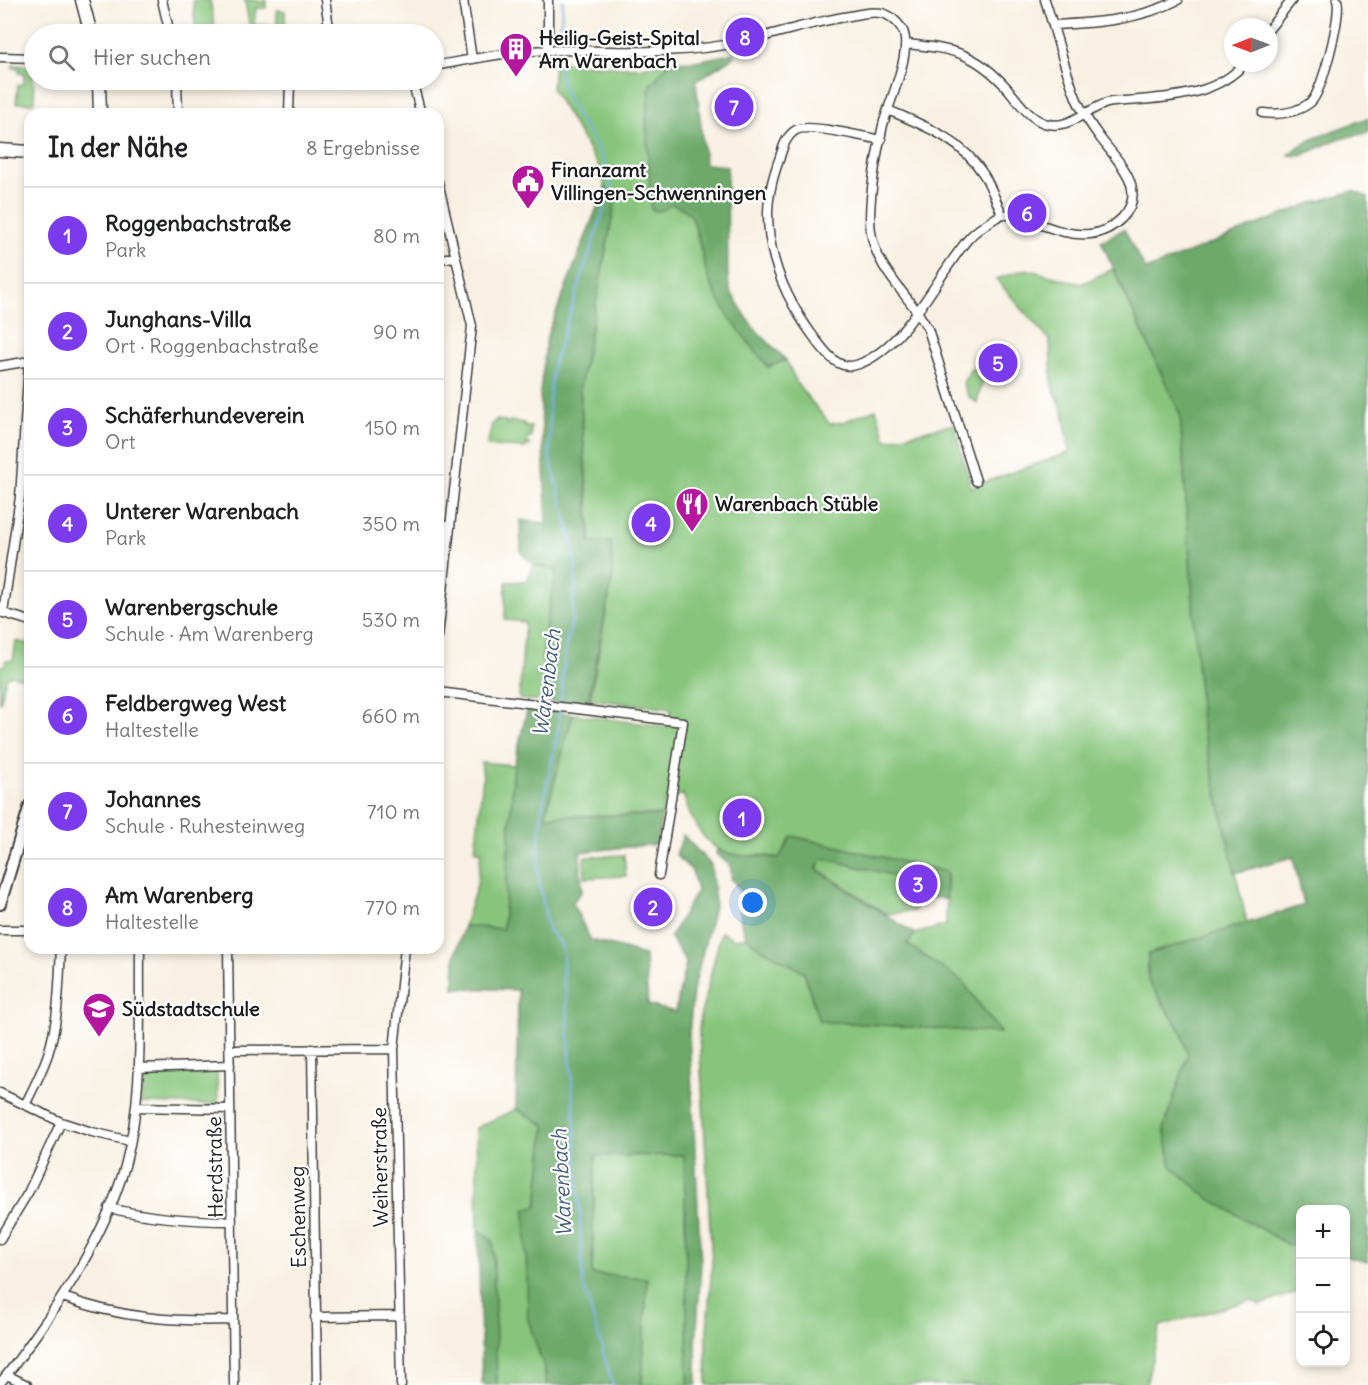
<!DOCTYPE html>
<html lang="de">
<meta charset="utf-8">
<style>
:root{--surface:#fff;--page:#f2f2f2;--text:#202124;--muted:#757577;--line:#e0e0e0;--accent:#7c3aed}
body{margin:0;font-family:Delius,sans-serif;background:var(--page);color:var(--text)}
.controls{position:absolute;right:18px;bottom:18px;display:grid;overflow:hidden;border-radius:12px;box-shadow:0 3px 9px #0003}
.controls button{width:54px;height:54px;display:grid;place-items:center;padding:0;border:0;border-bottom:2px solid var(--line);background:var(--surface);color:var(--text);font:30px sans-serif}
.compass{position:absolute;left:1224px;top:18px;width:54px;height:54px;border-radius:50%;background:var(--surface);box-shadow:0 3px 9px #0003;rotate:269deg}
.you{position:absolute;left:753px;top:903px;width:21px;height:21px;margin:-15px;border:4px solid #fff;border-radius:50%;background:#1a73e8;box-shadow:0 0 0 9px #1a73e833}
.badge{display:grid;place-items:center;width:39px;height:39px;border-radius:50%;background:var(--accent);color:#fff;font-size:20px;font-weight:700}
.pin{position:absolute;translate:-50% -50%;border:3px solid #fff;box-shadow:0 2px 6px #0006}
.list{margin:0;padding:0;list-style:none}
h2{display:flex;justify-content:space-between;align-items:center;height:78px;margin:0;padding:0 24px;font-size:26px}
h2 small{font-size:20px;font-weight:400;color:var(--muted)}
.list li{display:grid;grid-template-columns:39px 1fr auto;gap:18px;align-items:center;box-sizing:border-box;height:96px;padding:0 24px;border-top:2px solid var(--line)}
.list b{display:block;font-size:22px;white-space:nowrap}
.list p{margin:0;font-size:20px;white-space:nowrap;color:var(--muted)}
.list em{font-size:20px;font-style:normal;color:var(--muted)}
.icon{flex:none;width:33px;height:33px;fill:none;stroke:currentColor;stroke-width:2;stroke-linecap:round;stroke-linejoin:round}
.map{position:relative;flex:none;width:1368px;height:1385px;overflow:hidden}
.search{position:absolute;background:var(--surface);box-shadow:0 3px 9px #0003;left:24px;top:24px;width:420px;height:66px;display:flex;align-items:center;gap:15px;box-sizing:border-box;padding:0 21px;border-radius:33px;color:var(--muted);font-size:22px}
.panel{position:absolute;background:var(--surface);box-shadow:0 3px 9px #0003;left:24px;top:108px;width:420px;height:846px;border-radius:18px}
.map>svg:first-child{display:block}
</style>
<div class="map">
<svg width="1368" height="1385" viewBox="0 0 1368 1385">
<rect width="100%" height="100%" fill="#fff"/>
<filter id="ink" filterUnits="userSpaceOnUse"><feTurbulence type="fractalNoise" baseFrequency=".0167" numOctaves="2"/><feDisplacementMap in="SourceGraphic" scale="12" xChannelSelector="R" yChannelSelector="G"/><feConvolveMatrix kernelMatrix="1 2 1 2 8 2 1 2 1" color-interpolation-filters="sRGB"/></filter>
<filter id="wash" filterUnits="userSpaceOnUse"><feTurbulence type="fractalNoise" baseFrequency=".008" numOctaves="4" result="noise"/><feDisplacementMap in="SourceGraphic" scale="24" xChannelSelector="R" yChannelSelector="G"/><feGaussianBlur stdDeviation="1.35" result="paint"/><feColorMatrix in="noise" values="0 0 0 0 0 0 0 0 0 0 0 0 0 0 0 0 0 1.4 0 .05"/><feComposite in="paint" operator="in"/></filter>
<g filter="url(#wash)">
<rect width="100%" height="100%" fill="#f8f0e2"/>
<!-- green -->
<path fill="#87c57b" stroke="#52704c" stroke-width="1.5" d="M193,0H210L216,34H196Z
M245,0H255L260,2L266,0V8H256L254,25L277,26V10L285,11V26L313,27V33L250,30Z
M554,62L637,68L670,62L650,85L646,120L651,209L671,204L681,207L692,216L708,277L768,367L786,360L798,385L830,424L843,422L876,409L886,440L954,424L971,487L1070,452L1063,411L1052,385L1050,341L996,279L1026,269L1081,284L1113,269L1180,414L1201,722L1247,923L1148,954V981L1181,1031L1188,1055L1164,1127L1171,1166L1207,1197L1286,1244L1300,1247V1291L1260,1305L1251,1300L1160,1326L1146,1385H707L706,1343L712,1263L699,1033L700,1018L721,932L735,939L747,937L758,946L804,972L819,1021L1000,1032L963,982L907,944L915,934L946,925L947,872L793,836L779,858C773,857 766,856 760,855C752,855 744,857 736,856C707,851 690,821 683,794L665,801L662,815L545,816L573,714L668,727L671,709L590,699L613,575L591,542L580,387L615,203L605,187L601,170L552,89Z
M13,65L32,66L35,100L32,103H16L18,85L24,84V74L19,73V68H13Z
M976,367L985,371L977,403L968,396L963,383L970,370Z
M496,420L506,421V424H509V421L524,423L525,427H531V438H528L527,444L530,445L524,448L487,446L492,424Z
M534,565L557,570L546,621L542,660L551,702L519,699L525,622L505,620L506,582L527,581Z
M30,638V679L11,675L6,678L0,704V666H4L6,660L13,661L16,641L28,644Z
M481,762L514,765L503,929L464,926L477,885L481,851H475L483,777Z
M624,855L626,876L585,878L584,857Z
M822,858L933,885L914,911L887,914L817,869Z
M209,1068L217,1071L218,1105L141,1103L142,1071Z
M516,1109L545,1125L537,1206L525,1210L546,1385H497L493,1241L478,1229L476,1128Z
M595,1155H685L688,1385H642L647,1278L592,1275Z"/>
<!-- forest -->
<path fill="#6daa6b" stroke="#446344" stroke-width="1.5" d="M734,53L735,56L696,81L705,164L727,166L728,280L730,291L753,327L786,360L768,367C746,339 722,312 708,278C703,264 698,226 691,216C686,209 679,206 671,204C664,210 660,213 651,209L646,120L650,85L670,62L696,61Z
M1368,118V133L1338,139L1301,156L1289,155C1302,139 1347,126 1368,118Z
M605,187L615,203L580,387L590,542H611L613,575L587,707L551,702L542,660L546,621L557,570L534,565L521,553L520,520L547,523L540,392L547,336Z
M1353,191L1368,197V1262L1346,1257V1210H1300V1247L1286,1244L1207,1197L1171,1166L1164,1127L1188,1055L1181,1031L1148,981V954L1304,905L1293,857L1235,873L1201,722L1180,414L1101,241L1124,229L1146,270L1311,203Z
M528,706L573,714L545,816L662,815L657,844L580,852L582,891L572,903L591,940L645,955L648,1005L675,1012L686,962L670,937L697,891L692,871L676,855L683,835L711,865L715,903L693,991L689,1034L701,1264L696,1344L697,1385H688L684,1155L595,1156L592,1274L647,1278L642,1385H546V1374L528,1320L525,1210L537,1206L545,1125L516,1109L518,990L454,988L455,955L464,926L503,929L514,765Z
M792,836L947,872L946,899L925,897L933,885L822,858L816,869L915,934L907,944L963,982L1000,1033L819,1021L804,972C791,964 754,948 747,937C738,923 739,905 740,890L731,878C733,864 726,861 716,854L717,849C736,859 758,855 779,858Z
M478,1229L493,1241L497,1385H482Z"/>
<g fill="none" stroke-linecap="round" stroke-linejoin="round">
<!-- stream -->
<path stroke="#7ab1e9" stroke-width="2" d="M559,46L563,0
M559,52C554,111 607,137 611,188L553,365L549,400L550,458L572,543L576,566L572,620L565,651L558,730L544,798L539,842L538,875L548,930L560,943L563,954V982L566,991L577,1162L583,1284L613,1385"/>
</g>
</g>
<g filter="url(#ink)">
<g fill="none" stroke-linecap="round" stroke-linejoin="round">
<!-- minor casing -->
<g stroke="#3d3c3a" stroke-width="11">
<path id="minor" d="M162,0L170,34
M325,0L330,34
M463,0L472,59
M548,0V50
M1053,25C1096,23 1140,20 1178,0
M1269,29L1292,0
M906,44C953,49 975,52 1008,89C1018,101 1028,117 1044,123C1068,131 1085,110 1107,103C1117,101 1129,101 1139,100C1177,97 1219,93 1245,63
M0,57L34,58
M434,66C472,59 511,51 550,50C614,50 677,56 740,42C777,34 812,22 850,16C860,14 871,11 881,13C889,14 898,22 902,29C914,49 889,102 883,125C877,152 867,205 871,232C877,272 910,295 928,329L976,481
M177,80L178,114
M412,80L421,114
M888,110C925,126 961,139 984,175C991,187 996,201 1002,214
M1263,113C1279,115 1297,113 1311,102C1322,92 1342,14 1337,0
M289,114L290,80
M881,140C864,137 809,123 796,130C786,136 783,147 780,157C773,176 768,194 768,214C768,261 788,303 816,340C827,354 839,372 859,364C907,346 937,275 969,238C978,228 991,221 1002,214C1032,217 1059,237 1090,234C1102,233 1114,226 1122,218C1149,190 1118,161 1101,139C1092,127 1083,114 1077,100C1064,68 1056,33 1045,0
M438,182L472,326L438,637
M438,259L456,257
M0,366L30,361
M438,526H450
M0,612L30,621
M3,613L20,497L29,362
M438,692L683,722L659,875
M0,930H30
M228,948L234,1385
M312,1049L317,1385
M230,1050L394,1049
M138,1068L230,1065
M0,1093L61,1122L92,1132L130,1141
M25,1105C33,1089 42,1072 48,1054C59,1020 59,984 61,948
M136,1107L230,1109
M109,1208C150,1218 191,1221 232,1221
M0,1239L29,1191L61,1122
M63,1297C119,1318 173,1322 233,1320
M315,1317L400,1316
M7,1375L27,1385
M0,1383C14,1367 26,1349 38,1332C74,1282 108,1226 125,1166C144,1096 139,1020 140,948
M401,1385L394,1049L405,948"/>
</g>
<!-- tertiary casing -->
<g stroke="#3d3c3a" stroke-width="14">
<path id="tertiary" d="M0,904L30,805"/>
</g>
<!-- secondary casing -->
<g stroke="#3d3c3a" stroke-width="15">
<path id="secondary" d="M82,0L91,34
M99,80L100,114
M0,150L30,152"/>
</g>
<!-- minor -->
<use href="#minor" stroke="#fff" stroke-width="8"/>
<!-- tertiary -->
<use href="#tertiary" stroke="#fff" stroke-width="10"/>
<!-- secondary -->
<use href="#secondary" stroke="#fff" stroke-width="12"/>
</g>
</g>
<!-- icons -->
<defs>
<g id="building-pin" transform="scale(1.725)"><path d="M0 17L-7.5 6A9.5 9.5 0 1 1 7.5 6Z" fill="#b5179e" stroke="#fff"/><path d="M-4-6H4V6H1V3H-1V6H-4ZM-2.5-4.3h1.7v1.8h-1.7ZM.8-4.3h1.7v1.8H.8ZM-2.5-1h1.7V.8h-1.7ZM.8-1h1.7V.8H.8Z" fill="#fff"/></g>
<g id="civic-pin" transform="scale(1.725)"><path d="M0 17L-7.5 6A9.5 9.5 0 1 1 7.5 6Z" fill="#b5179e" stroke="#fff"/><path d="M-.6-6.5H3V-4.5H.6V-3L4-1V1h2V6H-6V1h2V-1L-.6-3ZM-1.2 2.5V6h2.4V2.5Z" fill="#fff"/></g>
<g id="restaurant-pin" transform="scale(1.725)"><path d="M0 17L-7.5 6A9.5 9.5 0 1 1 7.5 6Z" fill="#b5179e" stroke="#fff"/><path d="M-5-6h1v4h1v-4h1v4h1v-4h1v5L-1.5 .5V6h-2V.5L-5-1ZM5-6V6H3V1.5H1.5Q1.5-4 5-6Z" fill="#fff"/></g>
<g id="school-pin" transform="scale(1.725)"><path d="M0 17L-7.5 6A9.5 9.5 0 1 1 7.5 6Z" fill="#b5179e" stroke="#fff"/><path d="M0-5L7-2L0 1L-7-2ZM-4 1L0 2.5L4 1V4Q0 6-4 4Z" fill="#fff"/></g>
</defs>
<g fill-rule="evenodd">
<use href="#building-pin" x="516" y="49"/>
<use href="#civic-pin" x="528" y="181"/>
<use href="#restaurant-pin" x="692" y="504"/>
<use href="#school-pin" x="99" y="1009"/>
</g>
<g text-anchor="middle" stroke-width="4.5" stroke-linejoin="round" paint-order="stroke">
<!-- poi labels -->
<g font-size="20" font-weight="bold" fill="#1c1c1c" stroke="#fff" text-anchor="start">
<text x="539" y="45">Heilig-Geist-Spital<tspan x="539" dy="23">Am Warenbach</tspan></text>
<text x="551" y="177">Finanzamt<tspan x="551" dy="23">Villingen-Schwenningen</tspan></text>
<text x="715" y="511">Warenbach Stüble</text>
<text x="122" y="1016">Südstadtschule</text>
</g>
<!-- street labels -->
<g font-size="20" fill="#1c1c1c" stroke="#fff">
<text transform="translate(215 1167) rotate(-91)" y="7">Herdstraße</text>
<text transform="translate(380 1167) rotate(-91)" y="7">Weiherstraße</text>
<text transform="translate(298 1217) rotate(-91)" y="7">Eschenweg</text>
</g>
<!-- water labels -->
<g font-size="21" font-style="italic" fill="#465f78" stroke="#fff">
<text transform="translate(547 683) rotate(-83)" y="7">Warenbach</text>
<text transform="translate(562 1183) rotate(-93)" y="7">Warenbach</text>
</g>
</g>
</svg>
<div class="controls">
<button>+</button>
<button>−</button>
<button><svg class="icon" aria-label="locate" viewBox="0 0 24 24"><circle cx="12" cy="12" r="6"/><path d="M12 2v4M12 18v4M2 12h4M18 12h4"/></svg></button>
</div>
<svg class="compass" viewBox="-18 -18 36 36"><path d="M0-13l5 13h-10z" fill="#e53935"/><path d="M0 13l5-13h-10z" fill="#757577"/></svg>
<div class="you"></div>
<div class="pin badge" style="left:742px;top:818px">1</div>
<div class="pin badge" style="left:653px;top:907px">2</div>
<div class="pin badge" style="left:918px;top:884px">3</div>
<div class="pin badge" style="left:651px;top:523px">4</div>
<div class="pin badge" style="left:998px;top:363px">5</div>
<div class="pin badge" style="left:1027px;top:213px">6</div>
<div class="pin badge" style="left:734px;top:107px">7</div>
<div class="pin badge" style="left:745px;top:37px">8</div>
<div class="search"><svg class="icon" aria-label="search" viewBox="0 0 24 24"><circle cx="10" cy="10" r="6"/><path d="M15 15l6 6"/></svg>Hier suchen</div>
<section class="panel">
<h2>In der Nähe<small>8 Ergebnisse</small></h2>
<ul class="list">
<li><span class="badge">1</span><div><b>Roggenbachstraße</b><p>Park</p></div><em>80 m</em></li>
<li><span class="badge">2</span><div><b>Junghans-Villa</b><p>Ort · Roggenbachstraße</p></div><em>90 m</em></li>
<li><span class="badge">3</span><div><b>Schäferhundeverein</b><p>Ort</p></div><em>150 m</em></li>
<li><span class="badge">4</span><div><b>Unterer Warenbach</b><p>Park</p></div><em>350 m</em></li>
<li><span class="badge">5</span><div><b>Warenbergschule</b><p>Schule · Am Warenberg</p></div><em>530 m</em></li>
<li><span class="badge">6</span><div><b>Feldbergweg West</b><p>Haltestelle</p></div><em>660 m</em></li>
<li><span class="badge">7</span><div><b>Johannes</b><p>Schule · Ruhesteinweg</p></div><em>710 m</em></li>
<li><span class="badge">8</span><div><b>Am Warenberg</b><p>Haltestelle</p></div><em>770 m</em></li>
</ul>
</section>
</div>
